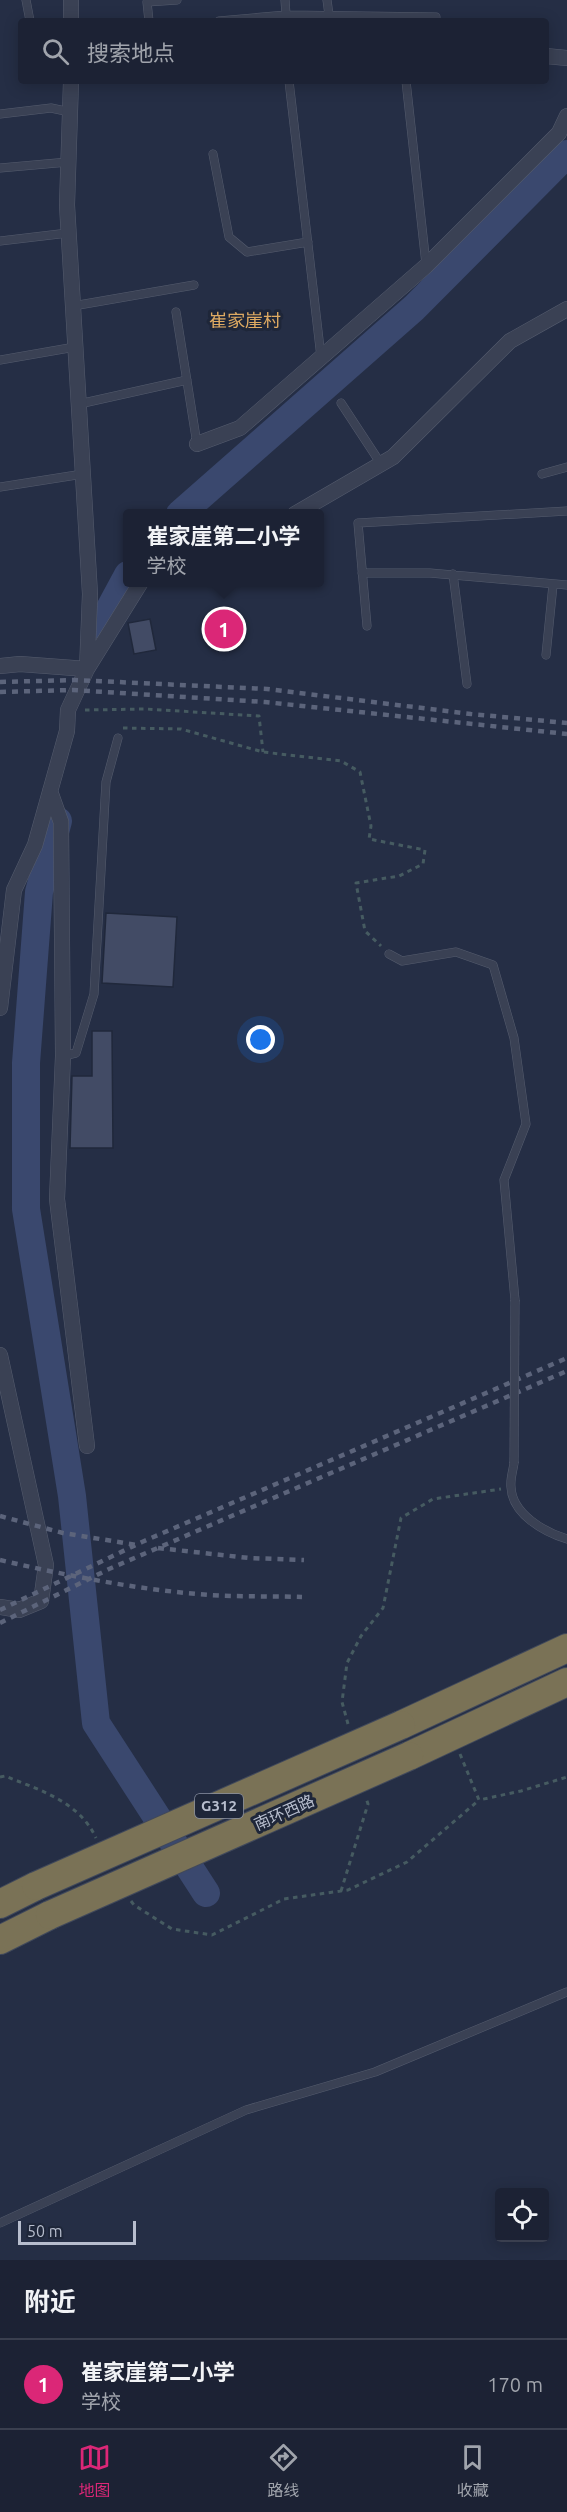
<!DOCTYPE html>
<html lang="zh">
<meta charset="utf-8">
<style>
:root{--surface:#1c2234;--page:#292f40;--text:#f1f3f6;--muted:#a0a4ac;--line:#3a3f4f;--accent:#db2777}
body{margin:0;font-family:Ubuntu,"Noto Sans SC",sans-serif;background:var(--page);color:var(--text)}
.controls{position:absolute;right:18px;bottom:18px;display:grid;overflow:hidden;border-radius:6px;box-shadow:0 3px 15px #0003}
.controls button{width:54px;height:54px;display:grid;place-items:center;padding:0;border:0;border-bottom:2px solid var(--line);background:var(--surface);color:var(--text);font:30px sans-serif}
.scale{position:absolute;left:18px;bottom:15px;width:118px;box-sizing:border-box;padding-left:6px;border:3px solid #b7bdcd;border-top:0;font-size:16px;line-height:21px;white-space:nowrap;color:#b7bdcd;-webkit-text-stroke:4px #1e2639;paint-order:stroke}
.you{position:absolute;left:261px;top:1040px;width:21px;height:21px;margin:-15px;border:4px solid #fff;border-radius:50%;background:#1a73e8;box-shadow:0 0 0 9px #1a73e833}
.badge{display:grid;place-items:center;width:39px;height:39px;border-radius:50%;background:var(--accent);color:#fff;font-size:20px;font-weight:700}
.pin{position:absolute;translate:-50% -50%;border:3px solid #fff;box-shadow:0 2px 6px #0006}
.popup{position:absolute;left:123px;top:509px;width:201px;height:78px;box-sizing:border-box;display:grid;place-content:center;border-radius:6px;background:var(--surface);filter:drop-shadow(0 2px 4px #0005);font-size:20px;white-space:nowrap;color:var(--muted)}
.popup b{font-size:22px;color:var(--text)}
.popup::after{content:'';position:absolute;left:50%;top:100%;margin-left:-12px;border:12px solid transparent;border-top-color:var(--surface)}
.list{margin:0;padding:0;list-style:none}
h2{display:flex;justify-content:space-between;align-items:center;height:78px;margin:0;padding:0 24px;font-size:26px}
h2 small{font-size:20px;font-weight:400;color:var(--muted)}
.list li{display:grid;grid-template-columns:39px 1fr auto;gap:18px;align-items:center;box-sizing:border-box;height:90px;padding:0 24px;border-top:2px solid var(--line)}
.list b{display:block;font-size:22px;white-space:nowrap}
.list p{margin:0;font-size:20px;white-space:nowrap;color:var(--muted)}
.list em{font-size:20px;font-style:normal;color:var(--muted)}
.icon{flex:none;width:33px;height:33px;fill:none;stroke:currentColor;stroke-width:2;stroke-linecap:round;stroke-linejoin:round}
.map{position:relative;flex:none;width:567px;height:2260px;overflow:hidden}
.search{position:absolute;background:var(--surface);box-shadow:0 3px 15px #0003;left:18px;right:18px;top:18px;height:66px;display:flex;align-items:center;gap:15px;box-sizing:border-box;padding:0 21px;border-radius:6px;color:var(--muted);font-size:22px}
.sheet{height:168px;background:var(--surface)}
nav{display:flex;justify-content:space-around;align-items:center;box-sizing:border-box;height:84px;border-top:2px solid var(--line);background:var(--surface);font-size:16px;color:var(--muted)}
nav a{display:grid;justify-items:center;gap:3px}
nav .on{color:var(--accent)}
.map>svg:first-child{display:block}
</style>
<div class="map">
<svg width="567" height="2260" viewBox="0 0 567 2260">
<rect width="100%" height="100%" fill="#252e45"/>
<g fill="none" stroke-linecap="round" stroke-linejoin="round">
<!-- river -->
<path stroke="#3a486e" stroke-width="28" d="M180,514L414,308L567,154
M101,625L128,575
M58,821L39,892L26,1063V1209L72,1496L96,1723L206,1893"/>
</g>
<!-- building -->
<path fill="#424b65" stroke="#20283b" stroke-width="1.5" d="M150,619L156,650L134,654L128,623Z
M106,913L177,917L173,987L102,983Z
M92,1031H112L113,1148H70L72,1076H92Z"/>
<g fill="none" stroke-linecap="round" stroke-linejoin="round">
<!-- lane casing -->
<g stroke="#555c6e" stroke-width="9">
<path id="lane" d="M26,0L30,21
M285,0L286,15
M327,0L329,15
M149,21L147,2L177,0
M219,21L286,15L436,17
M289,81L321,357
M406,81L426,264
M0,114L51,108L70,112
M213,154L229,237L247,252L308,242
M0,168L68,162
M0,241L68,233
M73,306L194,285
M176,312L197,444
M0,360L75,347
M341,403L381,464
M79,404L187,380
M542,474L567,467
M0,487L83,474
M362,573H430L567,585
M453,574L467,684
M367,626L358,523L567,511
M546,655L553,585
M389,954L402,961L456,952L493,965L514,1038L526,1124L504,1180L515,1300
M63,1056L76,1053L94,994L106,782L118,738
M514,1463C513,1471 510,1479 511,1487C512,1514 544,1532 567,1539
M0,2223L246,2110L375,2072L567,1992"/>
</g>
<!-- street casing -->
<g stroke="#555c6e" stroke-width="16">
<path id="street" d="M71,0V21
M546,56L567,58
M197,444L240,428L426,266L559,133L567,116
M295,514L393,457L510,341L567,309
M0,666L20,664L87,669L141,582
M50,791L61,822L63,1056L57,1199L87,1446
M0,1008L14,890L35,845L67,731L68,710L87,669L90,594L67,205L71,81
M0,1355L46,1565L41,1601L19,1610L0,1607"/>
</g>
<!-- highway casing -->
<g stroke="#41495b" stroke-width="30">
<path id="highway" d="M401,1725L567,1648
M409,1756L567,1682
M0,1904L36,1886
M0,1940L50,1915"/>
</g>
<!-- path -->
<path stroke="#465b61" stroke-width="3" stroke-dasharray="4.5 4.5" stroke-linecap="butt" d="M85,710L146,709L259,716L263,752
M123,728L181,729L263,752L341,761L360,772L371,826L369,839L425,850L423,864L399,876L356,883L365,931L381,946
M348,1724L342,1702L347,1663L361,1636L383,1608L401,1518L433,1499L501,1489
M460,1754L479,1800L521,1791L567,1777
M0,1777L5,1776C39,1790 79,1801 96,1838
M341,1891L368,1804L366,1798
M131,1901L134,1905L172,1929L212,1935L284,1899L348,1890L407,1862L479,1800"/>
<!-- lane -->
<use href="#lane" stroke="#3a4154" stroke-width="8"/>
<!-- street -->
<use href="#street" stroke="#3a4154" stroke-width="15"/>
<!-- highway -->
<use href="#highway" stroke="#7a7256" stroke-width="28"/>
<!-- rail -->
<path stroke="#5c647b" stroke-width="4.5" stroke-dasharray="6 6" stroke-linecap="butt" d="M0,682L75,680L267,689L471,714L567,723
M0,692L73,690L265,702L567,734
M0,1516L63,1533L137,1545
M158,1548L249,1558L304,1560
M0,1560C69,1576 139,1590 210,1595C240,1597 271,1596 302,1597
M0,1610L142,1542L567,1358
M0,1623L109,1569L567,1371"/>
<!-- lane-bridge casing -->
<g stroke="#555c6e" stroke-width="9" stroke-linecap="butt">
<path id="lane-bridge" d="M514,1463L515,1300"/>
</g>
<!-- highway-bridge casing -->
<g stroke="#41495b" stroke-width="30" stroke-linecap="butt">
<path id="highway-bridge" d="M36,1886L401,1725
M50,1915L409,1756"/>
</g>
<!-- lane-bridge -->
<use href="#lane-bridge" stroke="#3a4154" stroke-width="8"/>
<!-- highway-bridge -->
<use href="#highway-bridge" stroke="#7a7256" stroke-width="28"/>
</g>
<g text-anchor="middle" stroke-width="6" stroke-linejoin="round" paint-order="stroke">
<!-- shield labels -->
<rect fill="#1e2639" stroke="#8990a1" stroke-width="1.5" x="195" y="1794" width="48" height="24" rx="4.5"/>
<g font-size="15" font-weight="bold" fill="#b7bdcd">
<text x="219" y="1811">G312</text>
</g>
<!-- street labels -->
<g font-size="16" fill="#b7bdcd" stroke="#1e2639">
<text transform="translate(284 1812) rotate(-24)" y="6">南环西路</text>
</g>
<!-- neighbourhood labels -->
<g font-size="18" fill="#deaa62" stroke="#1e2639">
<text x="245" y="327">崔家崖村</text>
</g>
</g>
</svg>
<div class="controls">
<button><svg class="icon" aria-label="locate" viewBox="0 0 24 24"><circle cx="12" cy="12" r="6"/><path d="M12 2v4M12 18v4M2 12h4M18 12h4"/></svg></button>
</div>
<div class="scale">50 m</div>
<div class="you"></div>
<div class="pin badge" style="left:224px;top:629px">1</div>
<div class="popup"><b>崔家崖第二小学</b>学校</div>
<div class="search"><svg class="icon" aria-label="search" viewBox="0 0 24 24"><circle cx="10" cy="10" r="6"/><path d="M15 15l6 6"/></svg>搜索地点</div>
</div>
<section class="sheet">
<h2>附近<small></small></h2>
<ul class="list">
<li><span class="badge">1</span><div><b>崔家崖第二小学</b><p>学校</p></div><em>170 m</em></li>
</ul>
</section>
<nav>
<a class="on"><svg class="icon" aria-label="map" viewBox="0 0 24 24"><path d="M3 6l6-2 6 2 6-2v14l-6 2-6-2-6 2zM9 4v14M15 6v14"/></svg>地图</a>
<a><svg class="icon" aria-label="directions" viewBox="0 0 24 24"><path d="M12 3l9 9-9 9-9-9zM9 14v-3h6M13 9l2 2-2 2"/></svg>路线</a>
<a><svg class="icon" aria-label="saved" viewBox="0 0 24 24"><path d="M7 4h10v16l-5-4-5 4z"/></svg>收藏</a>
</nav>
